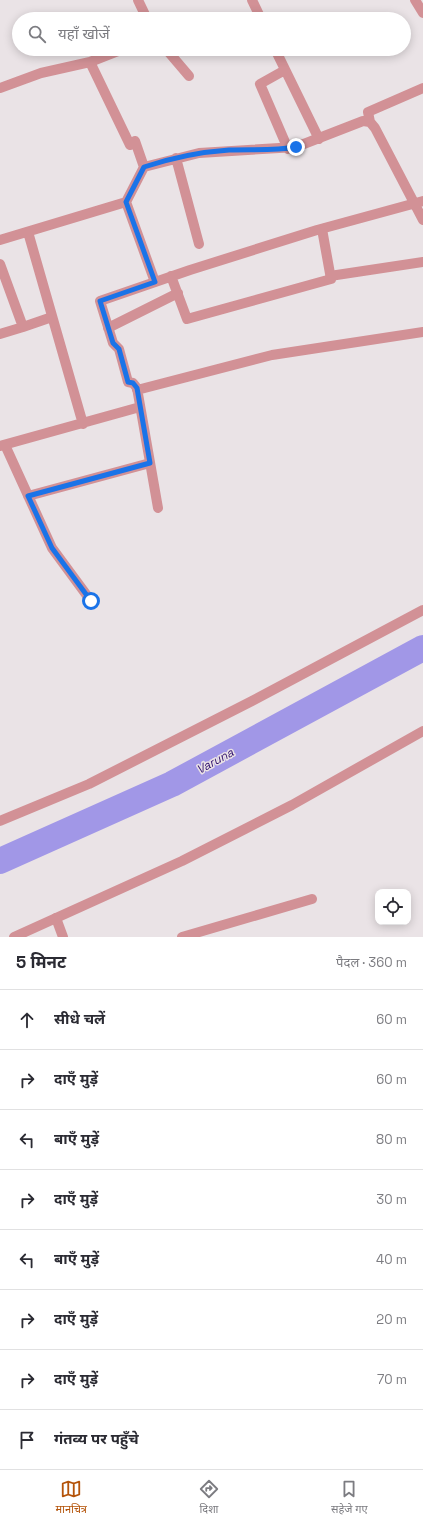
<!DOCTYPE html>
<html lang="hi">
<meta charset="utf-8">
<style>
:root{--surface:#fff;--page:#f2f2f3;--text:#2b2b33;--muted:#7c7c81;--line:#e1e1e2;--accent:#b45309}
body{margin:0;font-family:"Space Grotesk","Noto Sans Devanagari",sans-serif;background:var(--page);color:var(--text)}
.controls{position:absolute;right:12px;bottom:12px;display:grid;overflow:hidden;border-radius:8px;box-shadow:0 2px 10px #0003}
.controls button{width:36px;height:36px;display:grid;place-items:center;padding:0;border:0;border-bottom:1px solid var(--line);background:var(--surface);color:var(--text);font:20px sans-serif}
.stop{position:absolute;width:12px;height:12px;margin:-9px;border:3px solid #1a73e8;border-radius:50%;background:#fff}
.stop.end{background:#1a73e8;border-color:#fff;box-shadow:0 1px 4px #0008}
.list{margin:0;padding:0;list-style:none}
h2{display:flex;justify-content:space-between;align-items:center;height:52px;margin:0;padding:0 16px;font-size:17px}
h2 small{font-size:13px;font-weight:400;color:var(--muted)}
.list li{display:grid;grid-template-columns:26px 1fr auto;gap:12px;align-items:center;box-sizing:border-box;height:60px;padding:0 16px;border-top:1px solid var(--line)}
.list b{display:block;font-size:15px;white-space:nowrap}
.list em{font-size:13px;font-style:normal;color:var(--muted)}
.icon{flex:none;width:22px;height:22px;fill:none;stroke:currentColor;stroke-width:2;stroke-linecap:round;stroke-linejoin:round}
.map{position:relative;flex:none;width:423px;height:937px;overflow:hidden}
.search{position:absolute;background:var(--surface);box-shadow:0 2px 10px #0003;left:12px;right:12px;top:12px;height:44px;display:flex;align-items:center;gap:10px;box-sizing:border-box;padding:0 14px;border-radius:22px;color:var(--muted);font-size:15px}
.sheet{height:532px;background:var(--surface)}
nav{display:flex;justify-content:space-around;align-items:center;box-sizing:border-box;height:56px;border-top:1px solid var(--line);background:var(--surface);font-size:11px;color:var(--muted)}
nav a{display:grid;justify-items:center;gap:2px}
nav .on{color:var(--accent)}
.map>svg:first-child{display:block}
</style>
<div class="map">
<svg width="423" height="937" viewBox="0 0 423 937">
<rect width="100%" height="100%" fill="#eae3e6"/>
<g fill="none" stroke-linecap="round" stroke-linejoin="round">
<!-- river -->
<path stroke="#a197e7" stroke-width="26" d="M0,861L172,784L423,648"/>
<!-- minor -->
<path stroke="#d29196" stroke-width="10" d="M138,0L147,19
M252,0L261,19
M415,0L423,13
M166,49L189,76
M275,49L319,139
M90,62L130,145L135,141L144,167L199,153L296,147L363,121L370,122
M285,70L260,84L288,149
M0,88L41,73L90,62L123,49
M423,88L368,112L370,122L375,128L423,220
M176,158L199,244
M126,202L155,282
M28,232L83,424
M0,240L126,202L144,167
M0,264L23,327L52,317
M171,276L187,319L331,279L322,229
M330,276L423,262
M108,328L178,293
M0,334L23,327
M137,390L272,355L423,332
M5,445L52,548L91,601
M0,446L140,407
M28,496L150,463
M158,508L137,388L133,383L128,382L119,349L113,343L100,301L190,270L317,230L423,201
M0,821L89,784L252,701L423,610
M56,918L63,937
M182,937L312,899"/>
<!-- tertiary -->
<path stroke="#d29196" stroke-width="10" d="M14,937L182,861L245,829L292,805L423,731"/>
</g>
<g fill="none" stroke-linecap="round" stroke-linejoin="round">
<!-- route -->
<path stroke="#1a73e8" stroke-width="5" d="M91,601L52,548L28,496L150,463L137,388L133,383L128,382L119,349L113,343L100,301L155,282L126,202L144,167C171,158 200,152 229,150C251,149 274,151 296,147"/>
</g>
<g text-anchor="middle" stroke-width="3" stroke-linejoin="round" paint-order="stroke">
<!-- water labels -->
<g font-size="12" font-style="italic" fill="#31116f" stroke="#eae3e6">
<text transform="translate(215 761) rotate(-29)" y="4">Varuna</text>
</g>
</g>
</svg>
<div class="controls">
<button><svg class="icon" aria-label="locate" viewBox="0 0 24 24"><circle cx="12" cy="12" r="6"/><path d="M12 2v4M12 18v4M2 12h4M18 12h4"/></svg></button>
</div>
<div class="stop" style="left:91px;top:601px"></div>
<div class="stop end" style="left:296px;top:147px"></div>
<div class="search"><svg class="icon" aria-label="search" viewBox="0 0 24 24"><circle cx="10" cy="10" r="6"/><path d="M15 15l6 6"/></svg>यहाँ खोजें</div>
</div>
<section class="sheet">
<h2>5 मिनट<small>पैदल · 360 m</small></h2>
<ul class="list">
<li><svg class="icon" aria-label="ahead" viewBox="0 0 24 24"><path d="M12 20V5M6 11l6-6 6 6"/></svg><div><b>सीधे चलें</b></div><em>60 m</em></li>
<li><svg class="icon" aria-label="right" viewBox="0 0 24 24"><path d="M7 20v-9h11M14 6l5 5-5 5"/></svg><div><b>दाएँ मुड़ें</b></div><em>60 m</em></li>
<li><svg class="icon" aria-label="left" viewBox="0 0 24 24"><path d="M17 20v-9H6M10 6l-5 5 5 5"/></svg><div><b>बाएँ मुड़ें</b></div><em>80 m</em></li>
<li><svg class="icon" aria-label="right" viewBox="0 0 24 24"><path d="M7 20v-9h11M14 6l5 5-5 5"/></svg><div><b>दाएँ मुड़ें</b></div><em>30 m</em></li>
<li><svg class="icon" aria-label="left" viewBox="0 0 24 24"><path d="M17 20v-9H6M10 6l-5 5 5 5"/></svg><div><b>बाएँ मुड़ें</b></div><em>40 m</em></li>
<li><svg class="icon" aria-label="right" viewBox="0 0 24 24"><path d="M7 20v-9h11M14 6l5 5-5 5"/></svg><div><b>दाएँ मुड़ें</b></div><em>20 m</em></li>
<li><svg class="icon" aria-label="right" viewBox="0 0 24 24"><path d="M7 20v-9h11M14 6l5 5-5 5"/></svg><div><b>दाएँ मुड़ें</b></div><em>70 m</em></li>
<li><svg class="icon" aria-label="arrive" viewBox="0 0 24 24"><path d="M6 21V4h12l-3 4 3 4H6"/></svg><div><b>गंतव्य पर पहुँचे</b></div></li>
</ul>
</section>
<nav>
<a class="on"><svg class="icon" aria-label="map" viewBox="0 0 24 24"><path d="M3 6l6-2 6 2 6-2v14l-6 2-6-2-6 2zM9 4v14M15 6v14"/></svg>मानचित्र</a>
<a><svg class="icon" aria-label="directions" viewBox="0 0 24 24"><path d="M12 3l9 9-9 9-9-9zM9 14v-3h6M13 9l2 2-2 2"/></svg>दिशा</a>
<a><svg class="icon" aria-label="saved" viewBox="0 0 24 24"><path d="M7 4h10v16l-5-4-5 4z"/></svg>सहेजे गए</a>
</nav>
